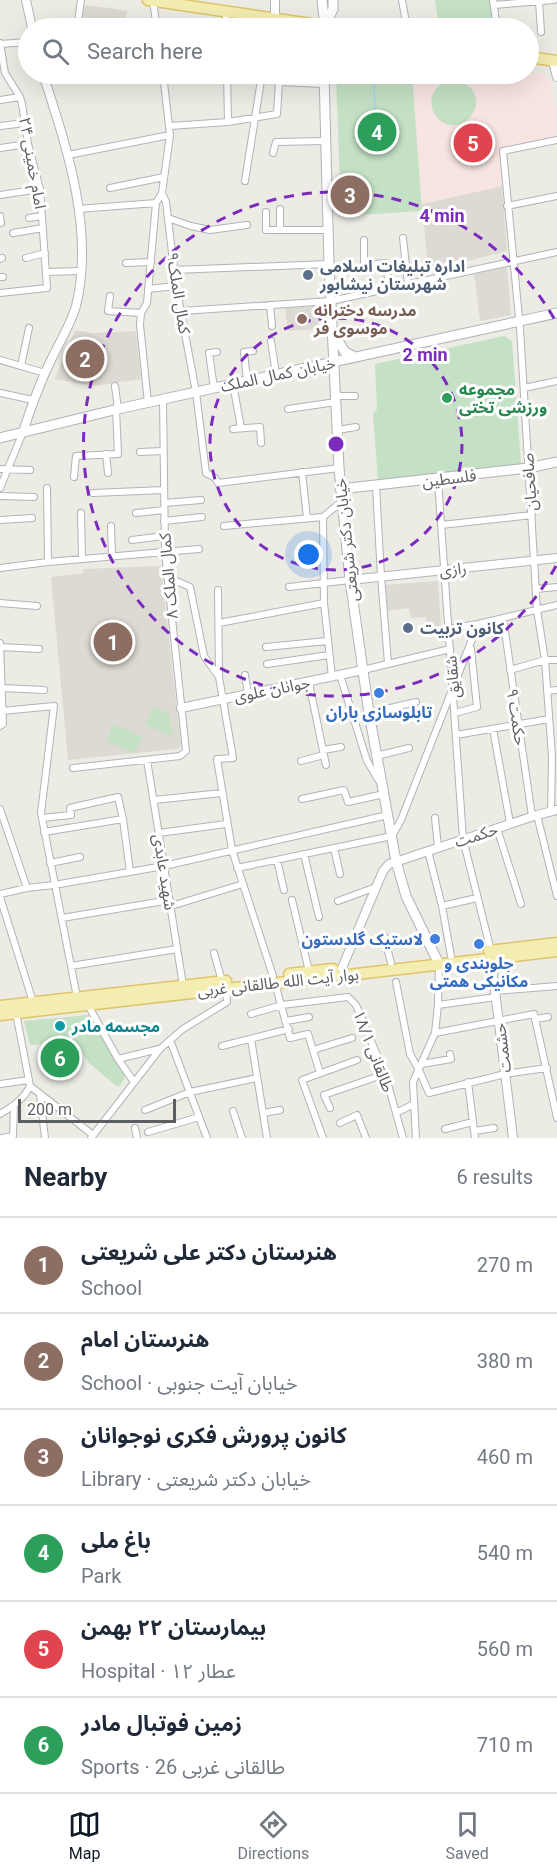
<!DOCTYPE html>
<meta charset="utf-8">
<style>
:root{--surface:#fff;--page:#f6f6f7;--text:#1f2937;--muted:#747a83;--line:#e0e1e3;--accent:#111827}
body{margin:0;font-family:Roboto,"Noto Sans Arabic",sans-serif;background:var(--page);color:var(--text)}
.scale{position:absolute;left:18px;bottom:15px;width:158px;box-sizing:border-box;padding-left:6px;border:3px solid #5c5f62;border-top:0;font-size:16px;line-height:21px;white-space:nowrap;color:#5c5f62;-webkit-text-stroke:4px #fff;paint-order:stroke}
.you{position:absolute;left:309px;top:555px;width:21px;height:21px;margin:-15px;border:4px solid #fff;border-radius:50%;background:#1a73e8;box-shadow:0 0 0 9px #1a73e833}
.badge{display:grid;place-items:center;width:39px;height:39px;border-radius:50%;background:var(--accent);color:#fff;font-size:20px;font-weight:700}
.pin{position:absolute;translate:-50% -50%;border:3px solid #fff;box-shadow:0 2px 6px #0006}
.list{margin:0;padding:0;list-style:none}
h2{display:flex;justify-content:space-between;align-items:center;height:78px;margin:0;padding:0 24px;font-size:26px}
h2 small{font-size:20px;font-weight:400;color:var(--muted)}
.list li{display:grid;grid-template-columns:39px 1fr auto;gap:18px;align-items:center;box-sizing:border-box;height:96px;padding:0 24px;border-top:2px solid var(--line)}
.list b{display:block;font-size:22px;white-space:nowrap}
.list p{margin:0;font-size:20px;white-space:nowrap;color:var(--muted)}
.list em{font-size:20px;font-style:normal;color:var(--muted)}
.icon{flex:none;width:33px;height:33px;fill:none;stroke:currentColor;stroke-width:2;stroke-linecap:round;stroke-linejoin:round}
.map{position:relative;flex:none;width:557px;height:1138px;overflow:hidden}
.search{position:absolute;background:var(--surface);box-shadow:0 6px 24px #0002;left:18px;right:18px;top:18px;height:66px;display:flex;align-items:center;gap:15px;box-sizing:border-box;padding:0 21px;border-radius:33px;color:var(--muted);font-size:22px}
.sheet{height:654px;background:var(--surface)}
nav{display:flex;justify-content:space-around;align-items:center;box-sizing:border-box;height:84px;border-top:2px solid var(--line);background:var(--surface);font-size:16px;color:var(--muted)}
nav a{display:grid;justify-items:center;gap:3px}
nav .on{color:var(--accent)}
.map>svg:first-child{display:block}
</style>
<div class="map">
<svg width="557" height="1138" viewBox="0 0 557 1138">
<rect width="100%" height="100%" fill="#ecebe4"/>
<!-- education -->
<path fill="#dcdad2" d="M87,5L127,11L126,22L133,24V28H80L83,8Z
M502,186L507,251L459,263L458,260L428,267L422,204Z
M507,267L511,315L480,321L474,274Z
M318,306V329L288,331L285,308Z
M75,330L92,333L136,331L141,379L95,386L55,379Z
M157,566L161,567L181,746L177,749L68,760L51,577L84,573L83,569Z
M438,581L441,628L427,629L426,617L411,618L409,608L387,611L385,585Z"/>
<!-- medical -->
<path fill="#f8e5e2" d="M529,72L543,74L550,82L557,113V137L499,150L502,186L422,204L412,74Z"/>
<!-- green -->
<path fill="#c4e1c5" d="M435,0H490L494,28H439Z
M336,74H412L422,211L341,216Z
M449,80C464,80 478,89 476,105C475,111 471,117 466,121C439,139 413,94 449,80Z
M504,336L512,341L521,464L378,481L373,414L377,409L375,364Z
M154,707L170,715L172,736L145,724Z
M113,724L142,737L136,751L131,752L106,741Z
M89,1015L126,1076L119,1087L115,1085L89,1063L75,1042L30,1045L24,1021Z
M75,1045L78,1063L46,1070L42,1054Z"/>
<g fill="none" stroke-linecap="round" stroke-linejoin="round">
<!-- stream -->
<path stroke="#add1f4" stroke-width="1.5" d="M373,74L376,115"/>
<!-- minor casing -->
<g stroke="#b1b4b7" stroke-width="8">
<path id="minor" d="M402,0L407,28
M493,0L497,28
M153,1L157,28
M539,1L541,32
M494,5L554,0
M226,12V28
M77,28L81,0
M269,28L270,27
M0,43L5,73L20,97L22,104L28,144L40,189L47,288L0,293
M0,44L28,42
M227,74L228,122
M0,100L20,97
M0,126L25,123
M170,126L228,122L277,114L279,82L324,84
M0,148L28,144
M273,153L276,142L325,141
M68,155L170,135
M245,181L262,74
M110,188L164,177
M162,193L166,202L176,286L196,392L206,473L215,478L218,483L339,468
M0,195L40,189
M507,206L557,196
M78,209L156,203
M266,212V230H328
M0,216L1,223
M29,218L42,216
M168,218L191,226L210,230L247,225
M280,230V209
M13,233L43,228
M403,238L408,284
M364,240V265L385,263L390,288
M26,258L45,253
M0,259L2,258
M126,263L151,262
M174,270L329,264
M47,272L80,271
M0,277H3
M148,289L176,286
M110,296L108,311L141,313
M270,305L272,326
M182,311L331,301L557,252
M271,341L276,374
M0,360L45,373
M21,366L29,328
M247,380L244,352L253,351
M233,384L241,428
M115,386L118,409
M214,388L209,353L217,352
M524,388L557,381
M0,393L33,400
M336,396H355
M148,403L140,325L141,313L147,303L156,203L162,193L170,135L163,74
M288,409L336,402
M233,429L260,427L261,443
M337,430L356,427
M140,452L163,451
M106,454L108,473
M0,469L30,470
M302,472L307,518
M74,477L76,456L118,454L116,409
M438,480L463,839L491,951
M376,486L381,576L388,663
M0,488L23,432
M47,488L48,562
M93,493L164,490
M0,496L34,497
M164,503L201,500
M81,513L82,559
M136,513L164,510
M323,517L324,603L332,677
M0,520L32,518
M164,521L202,517
M441,525L532,515
M111,526L112,556
M224,526L323,517L341,502
M132,540L164,536
M0,568L48,562L199,549
M167,577L190,587L204,656L219,677
M289,587L350,580
M536,589L557,587
M218,590L219,677L233,758L217,759L232,850L273,976
M0,603L37,606
M503,618L532,816
M219,623L324,603
M448,629L478,624L557,605
M0,643L3,724L0,726
M0,647L39,649
M266,647L327,641
M267,664L329,655
M363,670L450,649
M510,670L545,660H557
M245,675L248,694
M340,675L367,761L379,781
M309,683L326,765
M2,688L44,690
M547,691L557,690
M2,711L54,706L41,813L77,997
M369,713L416,702
M455,713L477,707L471,649
M493,729L510,823
M456,735L549,719
M323,750L341,747
M376,756L409,748
M147,760L183,985
M301,761L324,755
M73,768L180,756L186,751L165,552L163,400
M302,799L344,790L348,802L384,794
M154,800L222,793
M0,809L27,888
M551,812L552,757L545,660L537,610L520,328L503,151L557,140
M537,815L557,896
M42,818L71,815L70,808L118,797L123,819
M435,818L438,847
M497,828L521,904
M44,832L123,819L130,872
M159,833L226,824
M334,848L340,874
M428,851L442,906L451,956
M304,854L319,917
M277,860L284,890
M50,863L80,857
M237,868L392,836L401,820L478,624
M0,894L27,888L54,885L164,866L388,815
M0,897L33,1002
M292,900L309,971
M338,901L376,887
M171,906L243,884
M442,906L477,898
M62,918L170,900
M384,936L391,963
M214,953L222,981
M71,966L177,949
M396,982L410,1054L419,1070L429,1093L505,1074L547,1068
M275,983L290,1038L308,1034L320,1073
M495,991L557,986
M88,1005L118,1059L134,1082
M438,1005L496,997
M16,1013L30,1086L93,1135
M251,1014L282,1005L348,997L356,1005L385,1074L403,1138
M535,1019L548,1017
M286,1021L309,1017
M435,1033L534,1014L557,1118
M251,1039L267,1138
M170,1040L207,1138
M222,1046L289,1029
M313,1050L352,1038
M118,1059L159,1049
M422,1064L451,1059L450,1054
M468,1082L475,1138
M0,1084L29,1080
M40,1095L45,1138
M330,1108L324,1095L385,1074
M145,1110L190,1092L257,1078
M233,1111L242,1138
M263,1113L280,1110
M396,1113L414,1104
M0,1114C12,1107 24,1099 30,1086
M340,1123L357,1115L366,1138
M135,1128L137,1138
M445,1129L473,1122
M475,1131L494,1128
M148,1132L199,1117
M2,1138L13,1136L14,1105
M91,1138L160,1049L183,1029L227,1002L226,988
M323,1138L302,1080L357,1060
M416,1138L413,1082L435,1033L438,1005L439,964"/>
</g>
<!-- tertiary casing -->
<g stroke="#b1b4b7" stroke-width="10">
<path id="tertiary" d="M26,0L32,28
M275,19V0
M553,61L557,77
M23,432C31,407 40,383 51,360C59,343 71,324 76,306C95,230 66,145 43,74
M350,580L557,558
M181,708L363,670
M491,958L513,1138
M342,968L383,871L389,864L537,815L557,810"/>
</g>
<!-- secondary casing -->
<g stroke="#b0b3b7" stroke-width="11">
<path id="secondary" d="M322,0L325,28
M325,26L333,9V0
M324,74L329,264L339,468L350,580L369,713L396,861L406,896L439,964
M333,333L345,352L355,357
M0,438L118,409L557,313
M340,489L528,468L557,462"/>
</g>
<!-- primary casing -->
<g stroke="#dfc46b" stroke-width="13">
<path id="primary" d="M148,0L338,28
M528,57L557,61
M489,951L557,943
M289,974L333,969
M0,1006L226,981
M0,1015L557,951"/>
</g>
<!-- minor -->
<use href="#minor" stroke="#fff" stroke-width="6"/>
<!-- tertiary -->
<use href="#tertiary" stroke="#fff" stroke-width="8"/>
<!-- secondary -->
<use href="#secondary" stroke="#fff" stroke-width="9"/>
<!-- primary -->
<use href="#primary" stroke="#f4edb1" stroke-width="10"/>
</g>
<!-- distance rings -->
<g fill="none" stroke="#7b2cbf" stroke-width="3" stroke-dasharray="10 8">
<circle cx="336" cy="444" r="126"/>
<path d="M556 566A252 252 0 1 1 556 322"/>
</g>
<!-- markers -->
<g fill="#5c6f8a" stroke="#fff" stroke-width="2">
<circle cx="308" cy="275" r="6"/>
<circle cx="408" cy="628" r="6"/>
</g>
<circle fill="#8d6e63" stroke="#fff" stroke-width="2" cx="302" cy="319" r="6"/>
<circle fill="#2e9e5b" stroke="#fff" stroke-width="2" cx="447" cy="398" r="6"/>
<g fill="#3f7fe0" stroke="#fff" stroke-width="2">
<circle cx="379" cy="693" r="6"/>
<circle cx="435" cy="939" r="6"/>
<circle cx="479" cy="944" r="6"/>
</g>
<circle fill="#0f9aa8" stroke="#fff" stroke-width="2" cx="60" cy="1026" r="6"/>
<g text-anchor="middle" stroke-width="6" stroke-linejoin="round" paint-order="stroke">
<!-- street labels -->
<g font-size="16" fill="#5c5f62" stroke="#fff">
<text transform="translate(33 163) rotate(80)" y="6">امام خمینی ۲۴</text>
<text transform="translate(179 293) rotate(81)" y="6">کمال الملک۹</text>
<text transform="translate(278 374) rotate(-12)" y="6">خیابان کمال الملک</text>
<text transform="translate(449 478) rotate(-7)" y="6">فلسطین</text>
<text transform="translate(529 482) rotate(-94)" y="6">صافحیان</text>
<text transform="translate(346 540) rotate(-96)" y="6">خیابان دکتر شریعتی</text>
<text transform="translate(453 569) rotate(-6)" y="6">رازی</text>
<text transform="translate(168 576) rotate(-95)" y="6">کمال الملک ۸</text>
<text transform="translate(452 677) rotate(-95)" y="6">شقایق</text>
<text transform="translate(272 689) rotate(-11)" y="6">جوانان علوی</text>
<text transform="translate(517 717) rotate(81)" y="6">حکمت ۹</text>
<text transform="translate(476 835) rotate(-18)" y="6">حکمت</text>
<text transform="translate(165 872) rotate(81)" y="6">شهید عابدی</text>
<text transform="translate(278 982) rotate(-6)" y="6">بوار آیت الله طالقانی غربی</text>
<text transform="translate(502 1048) rotate(-97)" y="6">حشمت</text>
<text transform="translate(374 1051) rotate(69)" y="6">طالقانی ۱۸/۱</text>
</g>
<!-- service labels -->
<g font-size="16" font-weight="bold" fill="#4e5e75" stroke="#fff" text-anchor="start">
<text x="320" y="272">اداره تبلیغات اسلامی<tspan x="320" dy="18">شهرستان نیشابور</tspan></text>
<text x="420" y="634">کانون تربیت</text>
</g>
<!-- education labels -->
<g font-size="16" font-weight="bold" fill="#785e54" stroke="#fff" text-anchor="start">
<text x="314" y="316">مدرسه دخترانه<tspan x="314" dy="18">موسوی فر</tspan></text>
</g>
<!-- leisure labels -->
<g font-size="16" font-weight="bold" fill="#27864d" stroke="#fff" text-anchor="start">
<text x="459" y="395">مجموعه<tspan x="459" dy="18">ورزشی تختی</tspan></text>
</g>
<!-- shop labels -->
<g font-size="16" font-weight="bold" fill="#366cbe" stroke="#fff">
<text x="379" y="718">تابلوسازی باران</text>
<text x="423" y="945" text-anchor="end">لاستیک گلدستون</text>
<text x="479" y="969">جلوبندی و<tspan x="479" dy="18">مکانیکی همتی</tspan></text>
</g>
<!-- culture labels -->
<g font-size="16" font-weight="bold" fill="#0d838f" stroke="#fff" text-anchor="start">
<text x="72" y="1032">مجسمه مادر</text>
</g>
</g>
<circle cx="336" cy="444" r="9" fill="#7b2cbf" stroke="#fff" stroke-width="3"/>
<g font-size="18" text-anchor="middle" font-weight="bold" fill="#7b2cbf" stroke="#fff" stroke-width="6" stroke-linejoin="round" paint-order="stroke">
<text x="442" y="222">4 min</text>
<text x="425" y="361">2 min</text>
</g>
</svg>
<div class="scale">200 m</div>
<div class="you"></div>
<div class="pin badge" style="left:113px;top:642px;background:#8d6e63">1</div>
<div class="pin badge" style="left:85px;top:359px;background:#8d6e63">2</div>
<div class="pin badge" style="left:350px;top:195px;background:#8d6e63">3</div>
<div class="pin badge" style="left:377px;top:132px;background:#2e9e5b">4</div>
<div class="pin badge" style="left:473px;top:143px;background:#e0444e">5</div>
<div class="pin badge" style="left:60px;top:1058px;background:#2e9e5b">6</div>
<div class="search"><svg class="icon" aria-label="search" viewBox="0 0 24 24"><circle cx="10" cy="10" r="6"/><path d="M15 15l6 6"/></svg>Search here</div>
</div>
<section class="sheet">
<h2>Nearby<small>6 results</small></h2>
<ul class="list">
<li><span class="badge" style="background:#8d6e63">1</span><div><b>هنرستان دکتر علی شریعتی</b><p>School</p></div><em>270 m</em></li>
<li><span class="badge" style="background:#8d6e63">2</span><div><b>هنرستان امام</b><p>School · خیابان آیت جنوبی</p></div><em>380 m</em></li>
<li><span class="badge" style="background:#8d6e63">3</span><div><b>کانون پرورش فکری نوجوانان</b><p>Library · خیابان دکتر شریعتی</p></div><em>460 m</em></li>
<li><span class="badge" style="background:#2e9e5b">4</span><div><b>باغ ملی</b><p>Park</p></div><em>540 m</em></li>
<li><span class="badge" style="background:#e0444e">5</span><div><b>بیمارستان ۲۲ بهمن</b><p>Hospital · عطار ۱۲</p></div><em>560 m</em></li>
<li><span class="badge" style="background:#2e9e5b">6</span><div><b>زمین فوتبال مادر</b><p>Sports · طالقانی غربی 26</p></div><em>710 m</em></li>
</ul>
</section>
<nav>
<a class="on"><svg class="icon" aria-label="map" viewBox="0 0 24 24"><path d="M3 6l6-2 6 2 6-2v14l-6 2-6-2-6 2zM9 4v14M15 6v14"/></svg>Map</a>
<a><svg class="icon" aria-label="directions" viewBox="0 0 24 24"><path d="M12 3l9 9-9 9-9-9zM9 14v-3h6M13 9l2 2-2 2"/></svg>Directions</a>
<a><svg class="icon" aria-label="saved" viewBox="0 0 24 24"><path d="M7 4h10v16l-5-4-5 4z"/></svg>Saved</a>
</nav>
